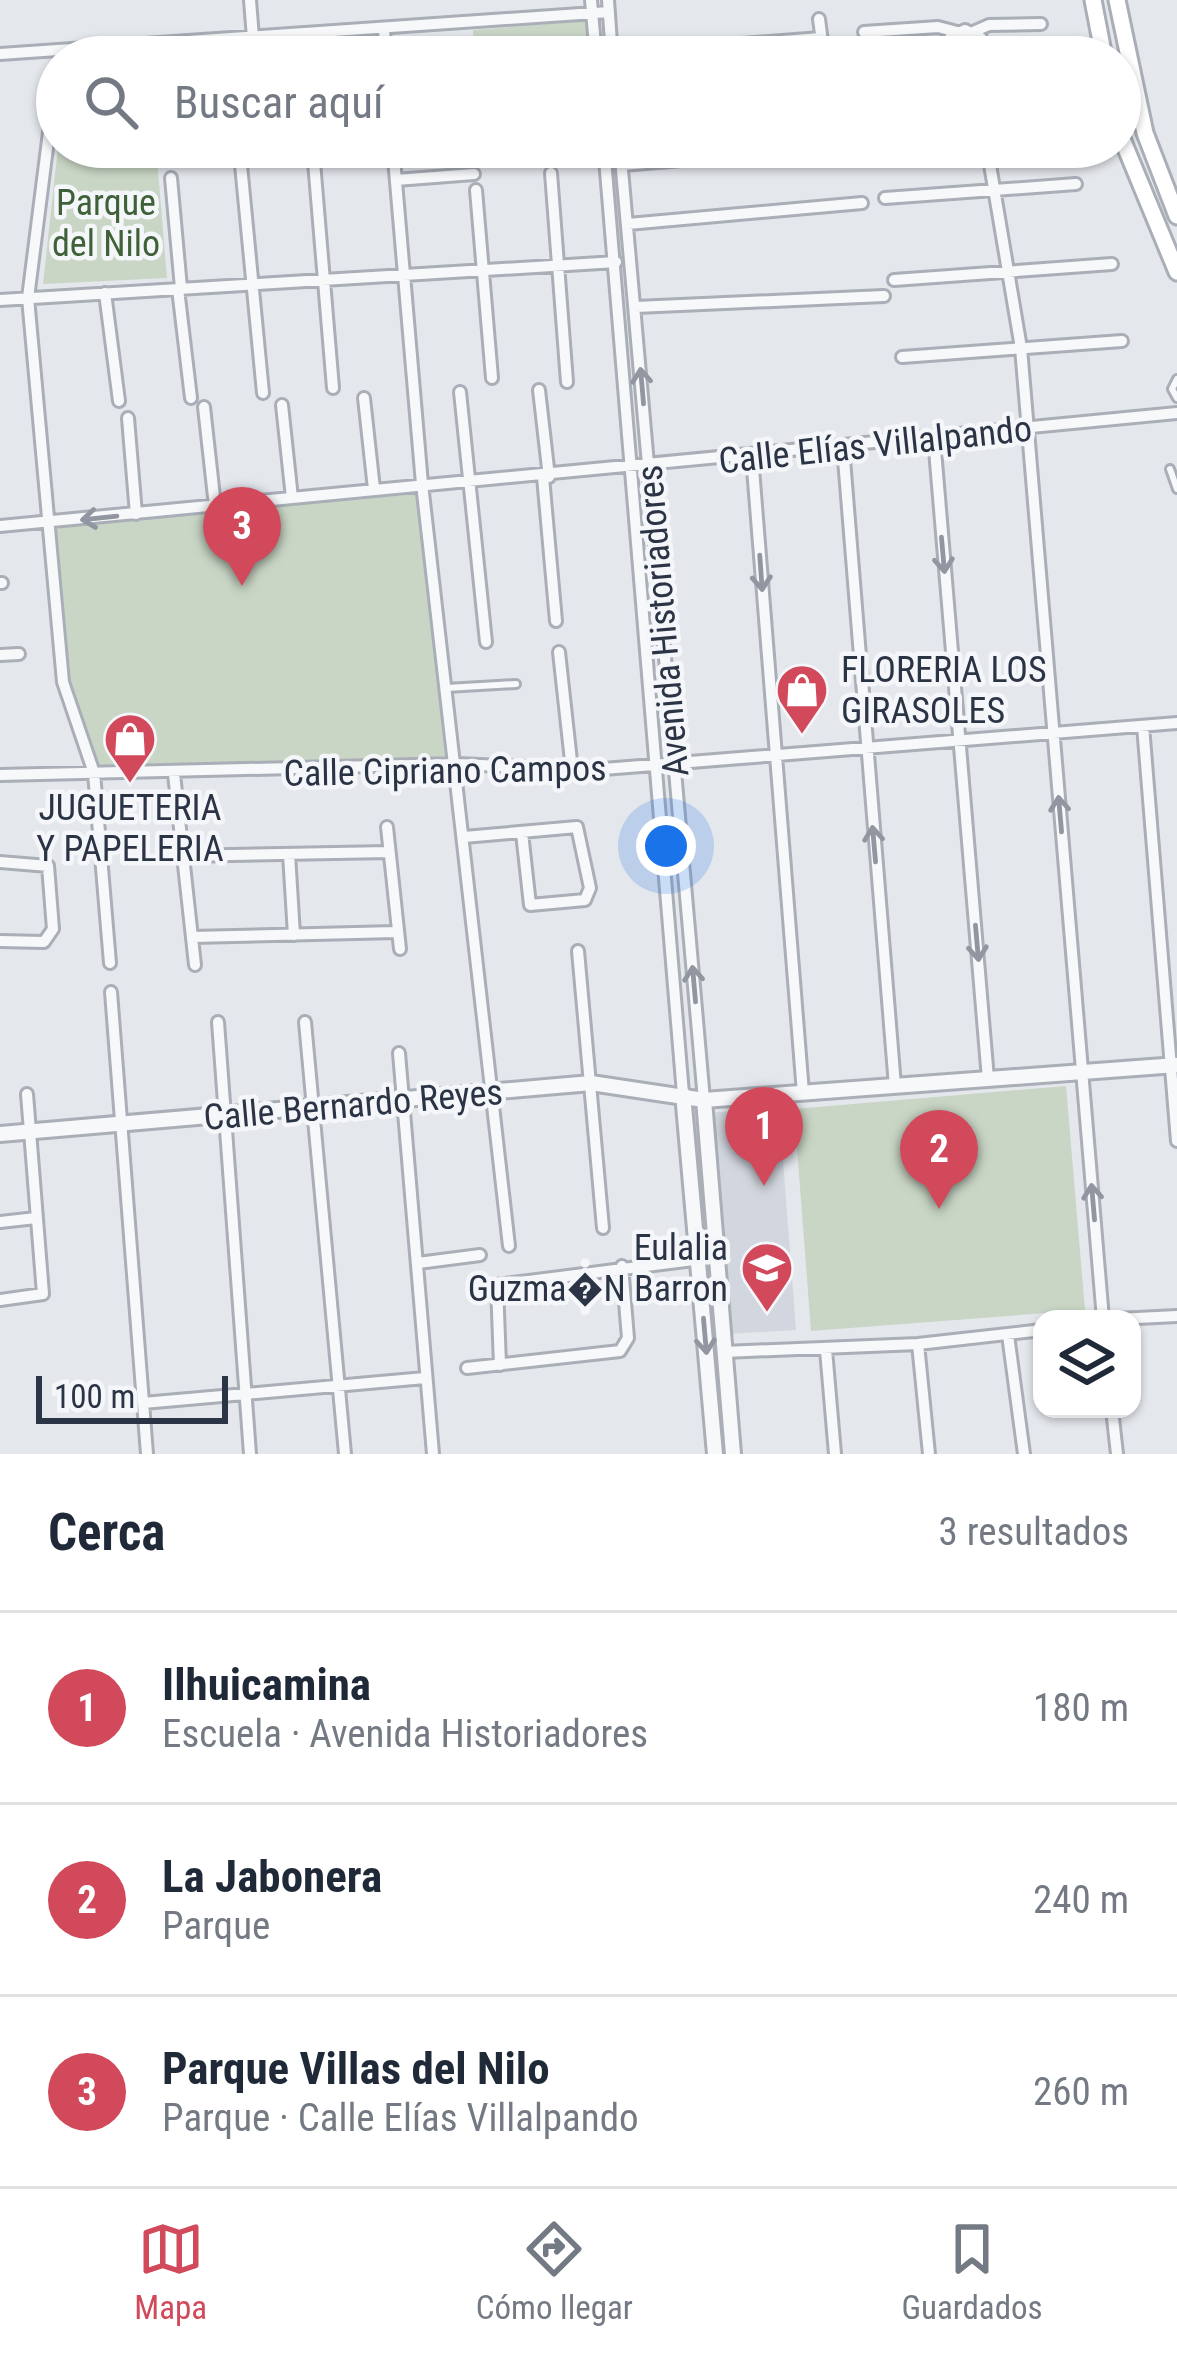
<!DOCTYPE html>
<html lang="es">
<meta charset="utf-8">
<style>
:root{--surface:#fff;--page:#f2f2f3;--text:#1f2937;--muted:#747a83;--line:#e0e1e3;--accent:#d1495b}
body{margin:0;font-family:"Roboto Condensed",sans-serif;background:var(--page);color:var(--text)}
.controls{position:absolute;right:36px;bottom:36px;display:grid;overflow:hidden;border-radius:24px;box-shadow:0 3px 9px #0004}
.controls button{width:108px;height:108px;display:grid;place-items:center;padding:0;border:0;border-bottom:3px solid var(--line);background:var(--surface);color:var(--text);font:60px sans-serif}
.scale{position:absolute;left:36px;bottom:30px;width:192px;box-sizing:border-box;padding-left:12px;border:6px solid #2b3445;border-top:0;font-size:33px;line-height:42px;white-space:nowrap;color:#2b3445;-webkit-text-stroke:9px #f4f6f9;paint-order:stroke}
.you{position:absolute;left:666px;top:846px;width:42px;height:42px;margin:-30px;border:9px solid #fff;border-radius:50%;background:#1a73e8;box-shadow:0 0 0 18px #1a73e833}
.badge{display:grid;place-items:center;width:78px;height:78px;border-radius:50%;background:var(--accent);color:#fff;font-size:39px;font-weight:700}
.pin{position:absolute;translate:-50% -99px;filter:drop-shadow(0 3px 6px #0008)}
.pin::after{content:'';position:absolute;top:63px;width:42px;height:36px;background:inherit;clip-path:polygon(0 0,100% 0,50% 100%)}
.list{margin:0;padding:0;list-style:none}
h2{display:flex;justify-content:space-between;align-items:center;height:156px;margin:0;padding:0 48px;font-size:51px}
h2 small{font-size:39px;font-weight:400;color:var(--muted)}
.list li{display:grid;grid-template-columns:78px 1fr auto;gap:36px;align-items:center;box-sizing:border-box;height:192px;padding:0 48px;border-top:3px solid var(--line)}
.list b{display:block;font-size:45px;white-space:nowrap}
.list p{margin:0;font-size:39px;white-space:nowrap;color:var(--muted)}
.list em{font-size:39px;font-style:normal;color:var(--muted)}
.icon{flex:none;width:66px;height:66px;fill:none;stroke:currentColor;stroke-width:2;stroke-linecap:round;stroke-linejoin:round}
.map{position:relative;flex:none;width:1177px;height:1454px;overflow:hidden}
.search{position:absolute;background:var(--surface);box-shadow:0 3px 9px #0004;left:36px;right:36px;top:36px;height:132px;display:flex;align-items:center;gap:30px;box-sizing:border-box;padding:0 42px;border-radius:66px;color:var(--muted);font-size:45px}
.sheet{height:732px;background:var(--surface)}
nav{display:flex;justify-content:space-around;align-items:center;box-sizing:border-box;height:168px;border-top:3px solid var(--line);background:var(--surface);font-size:33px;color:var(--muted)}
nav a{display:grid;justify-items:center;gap:6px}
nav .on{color:var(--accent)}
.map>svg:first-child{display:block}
</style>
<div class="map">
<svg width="1177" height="1454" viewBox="0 0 1177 1454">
<rect width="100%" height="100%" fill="#e4e7ec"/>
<!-- built -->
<path fill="#d2d6de" d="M779,1108L796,1330L726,1334L708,1113Z"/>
<!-- green -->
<path fill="#c9d6c5" d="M586,21L589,57H475L473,30Z
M58,147H156L167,278L43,284Z
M482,147H597L598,158L483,166Z
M417,494L451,759L97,768L67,694L51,525Z
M1066,1086L1085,1310L811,1331L794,1109Z"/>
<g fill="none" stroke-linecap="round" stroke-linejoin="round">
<!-- service casing -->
<g stroke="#a9aeb7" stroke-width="12">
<path id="service" d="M1177,379L1172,389L1177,398
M1170,469L1177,489
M446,688L516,684"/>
</g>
<!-- minor casing -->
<g stroke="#a9aeb7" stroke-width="16">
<path id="minor" d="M250,0L253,38
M591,0L596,57
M608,0L612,57
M819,19L824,57
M384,30L386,57
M864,32L938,27L957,32
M973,32L989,25L1041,24
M302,36L304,57
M0,54L609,12
M611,54L821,38
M947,57L950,38L965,30L981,38L983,57
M57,69L28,298L63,682L94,773L110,963
M393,147L422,484L509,1246
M604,147L683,1094
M620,147L704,1100
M987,147L1021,348L1103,1319
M314,162L333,388
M241,165L263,393
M622,165L838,147
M551,173L567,382
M171,178L181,288
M396,180L474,174
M476,190L492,378
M885,198L1076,184
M628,224L862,203
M894,280L1112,264
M178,289L191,398
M105,293L119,401
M0,300L616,262
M636,307L884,296
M902,357L1122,341
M539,390L549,477
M460,392L486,642
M364,398L374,489
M282,405L292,498
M204,407L215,506
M128,418L136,514
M934,438L988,1079
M843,447L895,1086
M752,456L803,1093
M543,477L556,621
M0,526L1177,413
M0,583H2
M559,652L572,770
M0,655L19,654
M1143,726L1177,1141
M174,774L195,965
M0,775L457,764L591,770L1177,723
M387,827L400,949
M464,837L577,827L590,888L585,900L530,905L522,833
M289,854L294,935
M183,856L389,852
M0,862L48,866L53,929L44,942L0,941
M192,937L396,932
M578,951L603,1228
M111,992L147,1454
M218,1022L250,1454
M305,1022L345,1454
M399,1053L433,1454
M0,1222L36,1218
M418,1263L480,1255
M0,1300L43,1294L27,1094
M1117,1319L1177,1316
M1008,1335L1024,1454
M918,1344L929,1454
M826,1350L835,1454
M724,1352L918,1344L1042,1330
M500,1365L497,1285L717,1257
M467,1368L620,1351L628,1338L622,1266
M143,1403L425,1378
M1112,1409L1117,1454"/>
</g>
<!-- tertiary casing -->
<g stroke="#a9aeb7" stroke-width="20">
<path id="tertiary" d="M683,1094L715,1454
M704,1100L733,1454
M0,1134L591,1083L704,1100L1177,1065"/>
</g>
<!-- secondary casing -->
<g stroke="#a9aeb7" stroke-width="21">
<path id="secondary" d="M1093,0L1104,57
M1117,0L1145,133L1177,216
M1120,134L1177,272"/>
</g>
<!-- service -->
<use href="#service" stroke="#f7f8fa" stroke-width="6"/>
<!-- minor -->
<use href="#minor" stroke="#f7f8fa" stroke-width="10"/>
<!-- tertiary -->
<use href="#tertiary" stroke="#f7f8fa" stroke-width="14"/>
<!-- secondary -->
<use href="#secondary" stroke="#fff" stroke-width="15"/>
</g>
<!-- one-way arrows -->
<defs><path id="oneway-shaft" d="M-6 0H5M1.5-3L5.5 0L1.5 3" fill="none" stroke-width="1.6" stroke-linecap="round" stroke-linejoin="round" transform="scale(3)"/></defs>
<g stroke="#9196a0">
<use href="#oneway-shaft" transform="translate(642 386) rotate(-95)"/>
<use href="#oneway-shaft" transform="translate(99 518) rotate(174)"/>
<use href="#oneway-shaft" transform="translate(943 555) rotate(85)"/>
<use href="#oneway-shaft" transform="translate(761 573) rotate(86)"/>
<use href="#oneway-shaft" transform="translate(1060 814) rotate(-95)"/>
<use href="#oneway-shaft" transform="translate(874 844) rotate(-95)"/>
<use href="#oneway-shaft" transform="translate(977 943) rotate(85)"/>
<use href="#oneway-shaft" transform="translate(694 984) rotate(-95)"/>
<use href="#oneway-shaft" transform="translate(1093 1202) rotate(-95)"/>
<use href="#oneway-shaft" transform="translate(705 1336) rotate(85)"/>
</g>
<!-- icons -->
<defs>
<g id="shop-pin" transform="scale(2.7)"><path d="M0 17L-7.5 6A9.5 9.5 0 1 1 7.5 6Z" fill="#d1495b" stroke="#f4f6f9"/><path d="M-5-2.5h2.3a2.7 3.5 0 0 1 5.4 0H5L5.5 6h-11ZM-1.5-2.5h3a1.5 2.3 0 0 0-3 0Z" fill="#fff"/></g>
<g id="school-pin" transform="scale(2.7)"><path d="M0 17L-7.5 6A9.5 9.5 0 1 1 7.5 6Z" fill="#d1495b" stroke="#f4f6f9"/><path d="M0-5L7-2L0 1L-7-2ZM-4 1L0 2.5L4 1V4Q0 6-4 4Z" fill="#fff"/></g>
</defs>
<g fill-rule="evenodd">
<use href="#shop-pin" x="802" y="690"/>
<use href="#shop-pin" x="130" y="739"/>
<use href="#school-pin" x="767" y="1268"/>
</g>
<g text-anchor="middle" stroke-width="9" stroke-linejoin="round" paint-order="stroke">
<!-- park labels -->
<g font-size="36" fill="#3f6138" stroke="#f4f6f9">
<text x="106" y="215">Parque<tspan x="106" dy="41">del Nilo</tspan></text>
</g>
<!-- street labels -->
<g font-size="36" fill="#2b3445" stroke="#f4f6f9">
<text transform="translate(875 444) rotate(-6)" y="13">Calle Elías Villalpando</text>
<text transform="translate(662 621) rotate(-95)" y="13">Avenida Historiadores</text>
<text transform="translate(445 770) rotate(-1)" y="13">Calle Cipriano Campos</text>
<text transform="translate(353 1104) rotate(-5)" y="13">Calle Bernardo Reyes</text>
</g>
<!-- poi labels -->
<g font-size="36" fill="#2b3445" stroke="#f4f6f9" text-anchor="start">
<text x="841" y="682">FLORERIA LOS<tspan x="841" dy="41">GIRASOLES</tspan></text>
<text x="130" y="820" text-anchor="middle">JUGUETERIA<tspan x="130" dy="41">Y PAPELERIA</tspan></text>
<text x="728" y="1260" text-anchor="end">Eulalia<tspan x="728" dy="41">Guzma�N Barron</tspan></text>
</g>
</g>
</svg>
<div class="controls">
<button><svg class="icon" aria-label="layers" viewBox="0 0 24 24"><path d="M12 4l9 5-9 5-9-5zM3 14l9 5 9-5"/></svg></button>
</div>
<div class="scale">100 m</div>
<div class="you"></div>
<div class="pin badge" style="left:764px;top:1186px">1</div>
<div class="pin badge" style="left:939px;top:1209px">2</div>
<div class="pin badge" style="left:242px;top:586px">3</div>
<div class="search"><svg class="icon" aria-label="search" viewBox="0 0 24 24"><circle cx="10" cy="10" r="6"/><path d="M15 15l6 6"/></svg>Buscar aquí</div>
</div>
<section class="sheet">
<h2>Cerca<small>3 resultados</small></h2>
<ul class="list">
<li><span class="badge">1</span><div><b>Ilhuicamina</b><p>Escuela · Avenida Historiadores</p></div><em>180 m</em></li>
<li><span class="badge">2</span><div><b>La Jabonera</b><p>Parque</p></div><em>240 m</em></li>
<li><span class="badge">3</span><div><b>Parque Villas del Nilo</b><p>Parque · Calle Elías Villalpando</p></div><em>260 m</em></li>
</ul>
</section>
<nav>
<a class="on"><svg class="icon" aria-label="map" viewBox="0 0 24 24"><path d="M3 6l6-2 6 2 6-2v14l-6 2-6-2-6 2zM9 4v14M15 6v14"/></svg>Mapa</a>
<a><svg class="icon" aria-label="directions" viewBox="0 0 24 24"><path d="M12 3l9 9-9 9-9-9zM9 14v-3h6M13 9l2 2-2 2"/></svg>Cómo llegar</a>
<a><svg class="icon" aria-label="saved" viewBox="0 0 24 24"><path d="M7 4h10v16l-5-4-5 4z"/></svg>Guardados</a>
</nav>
